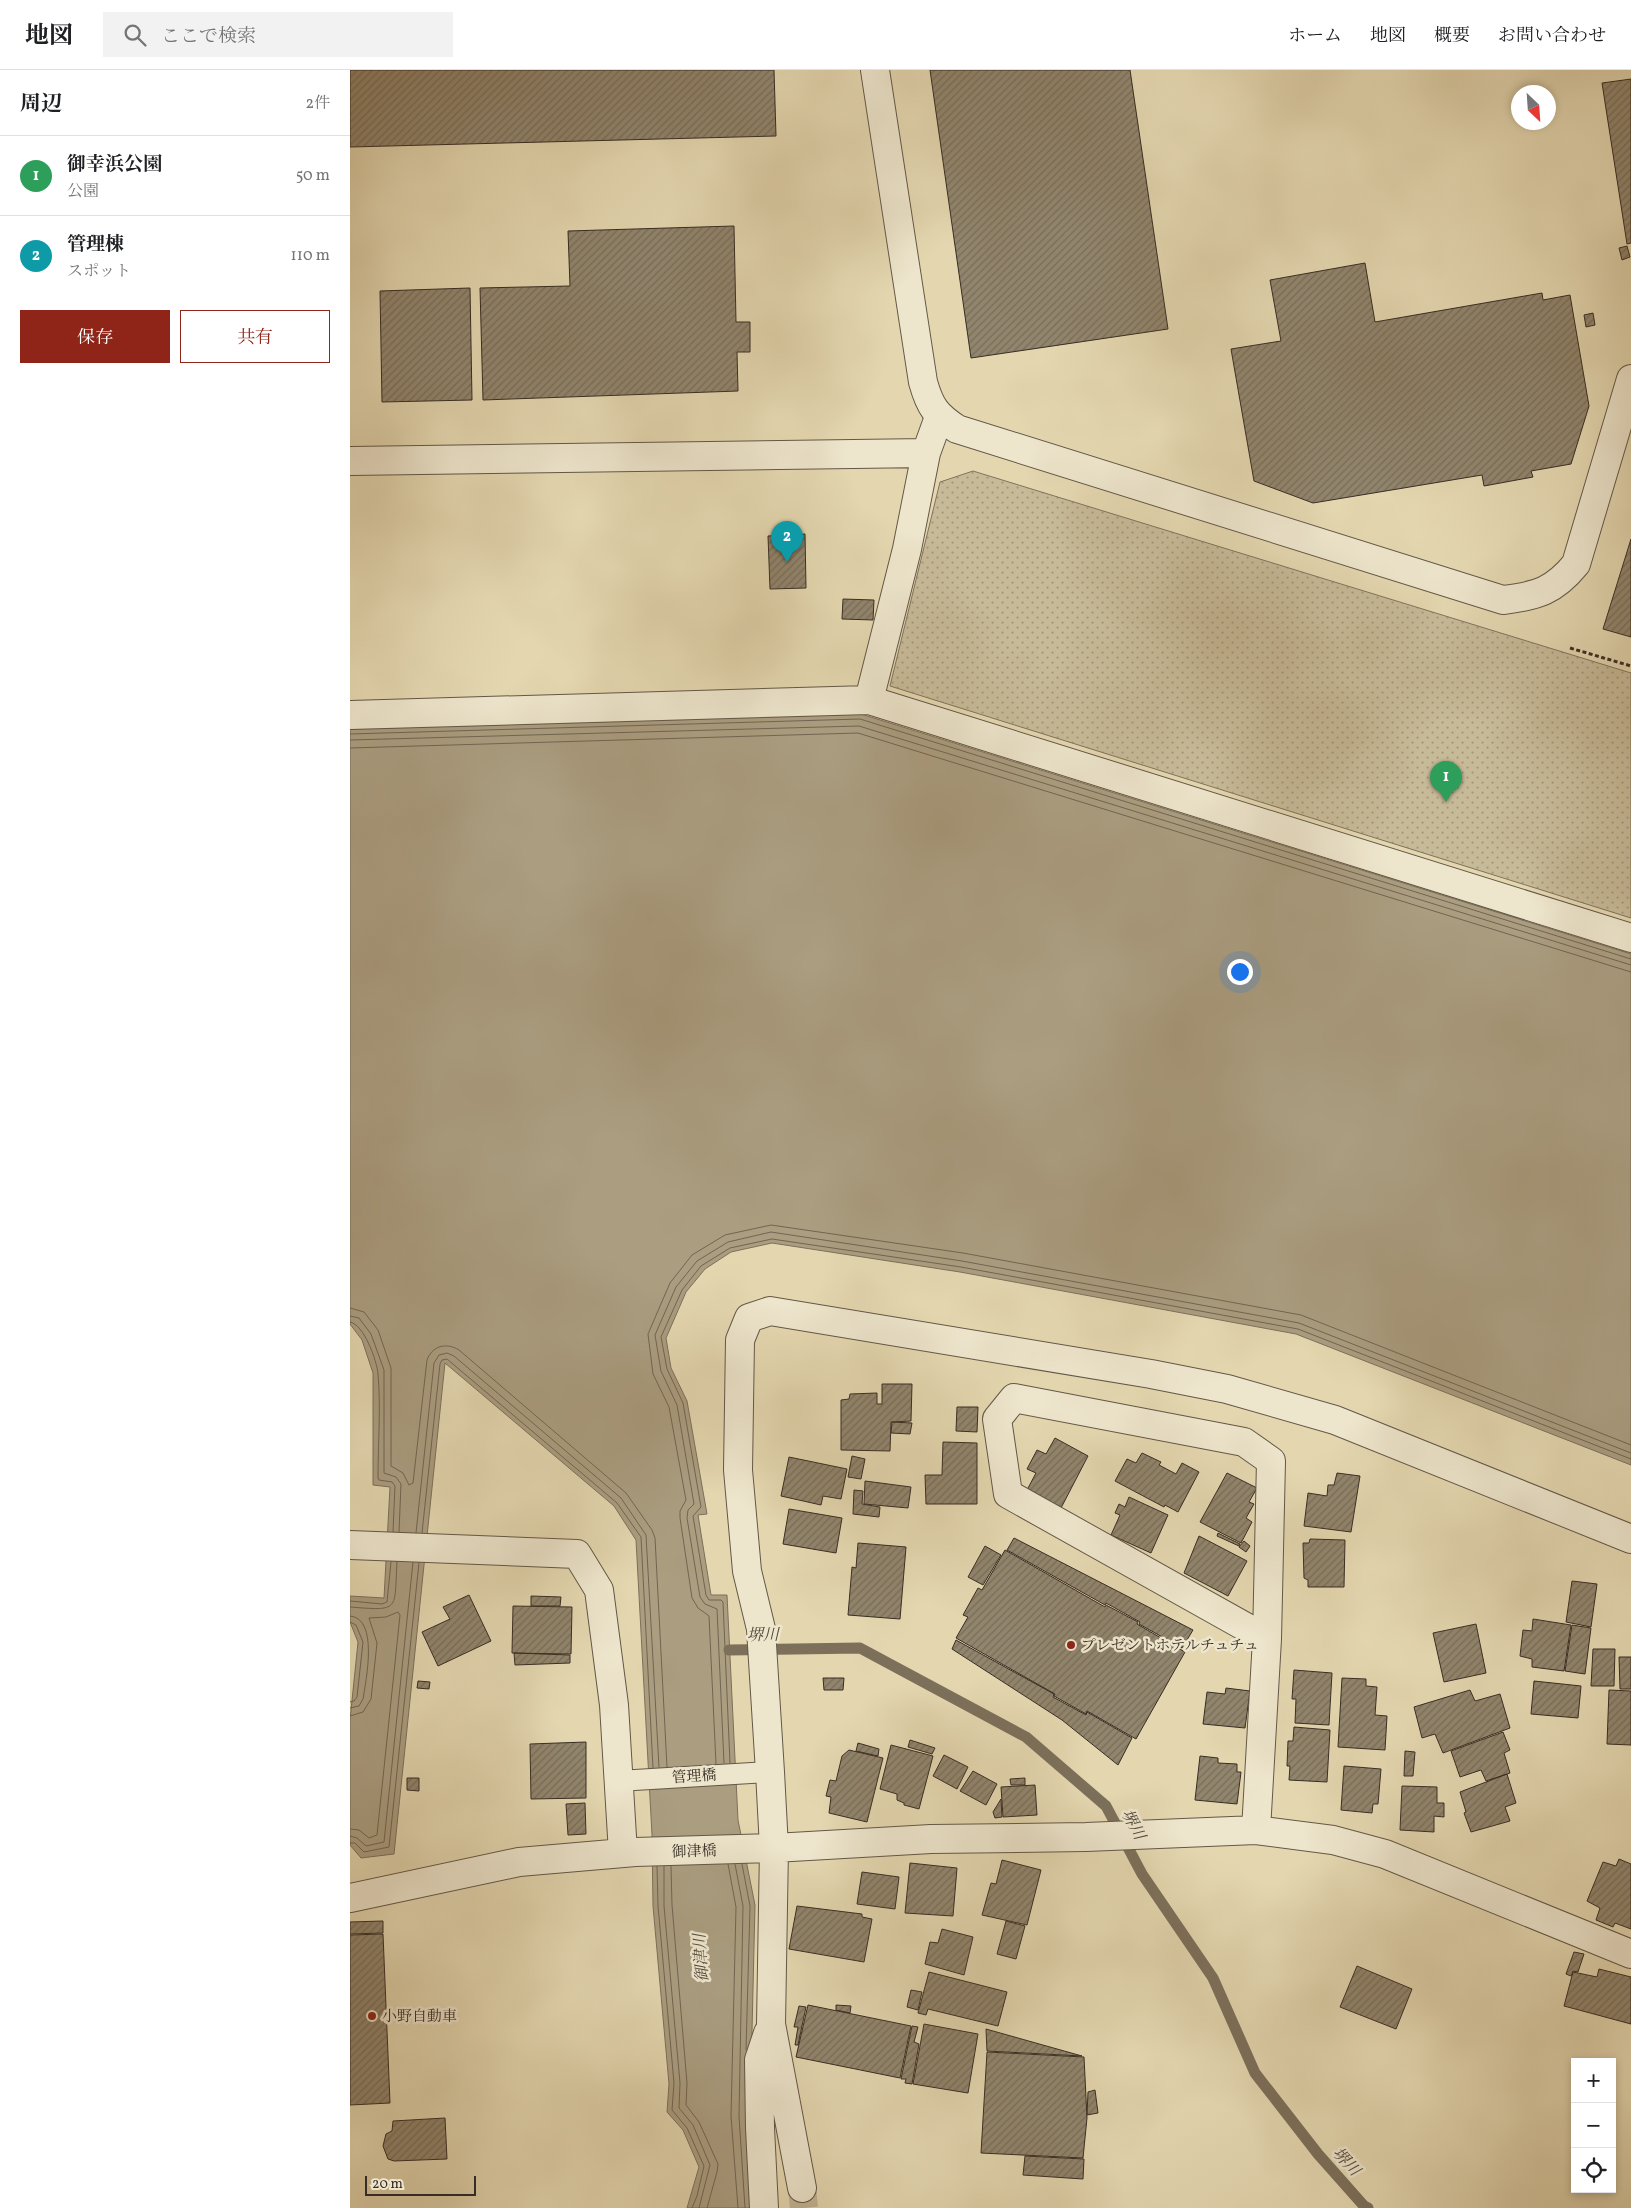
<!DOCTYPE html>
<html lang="ja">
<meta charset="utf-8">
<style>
:root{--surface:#fff;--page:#f2f2f2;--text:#202124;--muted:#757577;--line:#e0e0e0;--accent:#8f2418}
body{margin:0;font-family:Vollkorn,"Noto Serif JP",serif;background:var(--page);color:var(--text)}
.controls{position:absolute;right:15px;bottom:15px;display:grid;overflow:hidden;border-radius:0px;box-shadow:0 2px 8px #0003}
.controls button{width:45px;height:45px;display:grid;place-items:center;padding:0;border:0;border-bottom:1px solid var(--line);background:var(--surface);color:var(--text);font:25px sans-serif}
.compass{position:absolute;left:1161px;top:15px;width:45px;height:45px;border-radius:50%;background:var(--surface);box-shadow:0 2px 8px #0003;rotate:155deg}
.scale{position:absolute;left:15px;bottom:12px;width:111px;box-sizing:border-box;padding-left:5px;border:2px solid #382d24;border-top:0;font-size:14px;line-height:18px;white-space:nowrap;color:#382d24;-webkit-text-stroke:4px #ede5cc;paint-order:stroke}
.you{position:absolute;left:889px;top:901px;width:18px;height:18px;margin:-12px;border:4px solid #fff;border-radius:50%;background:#1a73e8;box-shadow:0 0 0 8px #1a73e833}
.badge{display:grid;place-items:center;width:32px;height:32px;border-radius:50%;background:var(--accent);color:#fff;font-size:16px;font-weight:700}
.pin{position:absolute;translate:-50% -41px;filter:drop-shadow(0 1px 2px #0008)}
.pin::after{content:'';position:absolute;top:26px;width:18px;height:15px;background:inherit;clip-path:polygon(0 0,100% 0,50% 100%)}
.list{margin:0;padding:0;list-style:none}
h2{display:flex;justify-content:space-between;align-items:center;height:65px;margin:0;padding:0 20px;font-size:21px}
h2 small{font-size:16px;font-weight:400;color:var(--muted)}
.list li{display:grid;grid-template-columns:32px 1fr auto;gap:15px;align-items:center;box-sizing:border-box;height:80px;padding:0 20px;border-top:1px solid var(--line)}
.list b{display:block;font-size:19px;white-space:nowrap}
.list p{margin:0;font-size:16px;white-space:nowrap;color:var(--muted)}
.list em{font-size:16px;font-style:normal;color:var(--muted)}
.actions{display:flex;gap:10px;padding:15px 20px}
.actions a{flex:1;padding:11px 0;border:1px solid var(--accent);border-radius:0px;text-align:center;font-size:18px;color:var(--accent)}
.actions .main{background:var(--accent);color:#fff}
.icon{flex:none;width:28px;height:28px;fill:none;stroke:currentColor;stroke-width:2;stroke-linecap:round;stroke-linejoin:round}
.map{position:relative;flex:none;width:1281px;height:2138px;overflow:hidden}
header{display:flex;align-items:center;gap:30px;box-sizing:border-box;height:70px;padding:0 25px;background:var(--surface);border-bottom:1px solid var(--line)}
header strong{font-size:24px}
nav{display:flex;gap:28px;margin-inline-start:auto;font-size:18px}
.search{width:350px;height:45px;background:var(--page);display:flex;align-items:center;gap:12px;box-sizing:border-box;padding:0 18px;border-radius:0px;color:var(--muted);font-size:19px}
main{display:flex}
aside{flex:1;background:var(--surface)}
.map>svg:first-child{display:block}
</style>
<header>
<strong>地図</strong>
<div class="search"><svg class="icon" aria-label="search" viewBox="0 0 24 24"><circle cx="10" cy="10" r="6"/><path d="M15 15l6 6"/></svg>ここで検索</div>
<nav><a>ホーム</a><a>地図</a><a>概要</a><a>お問い合わせ</a></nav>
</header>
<main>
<aside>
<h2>周辺<small>2件</small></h2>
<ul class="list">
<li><span class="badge" style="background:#2e9e5b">1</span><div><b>御幸浜公園</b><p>公園</p></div><em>50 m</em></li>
<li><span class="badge" style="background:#0f9aa8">2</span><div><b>管理棟</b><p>スポット</p></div><em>110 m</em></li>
</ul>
<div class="actions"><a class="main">保存</a><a>共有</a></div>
</aside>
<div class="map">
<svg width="1281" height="2138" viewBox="0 0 1281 2138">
<defs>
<pattern id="park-dots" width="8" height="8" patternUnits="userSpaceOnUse" patternTransform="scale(1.25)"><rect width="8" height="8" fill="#c7ba98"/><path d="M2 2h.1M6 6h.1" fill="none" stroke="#a3987c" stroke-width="1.8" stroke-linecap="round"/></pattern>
<pattern id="building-hatch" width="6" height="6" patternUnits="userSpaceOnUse" patternTransform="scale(1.25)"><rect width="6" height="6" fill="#91856d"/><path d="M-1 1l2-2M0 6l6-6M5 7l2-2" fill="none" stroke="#776d59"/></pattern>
</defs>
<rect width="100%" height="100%" fill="#e4d7b0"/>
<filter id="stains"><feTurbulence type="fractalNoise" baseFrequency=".004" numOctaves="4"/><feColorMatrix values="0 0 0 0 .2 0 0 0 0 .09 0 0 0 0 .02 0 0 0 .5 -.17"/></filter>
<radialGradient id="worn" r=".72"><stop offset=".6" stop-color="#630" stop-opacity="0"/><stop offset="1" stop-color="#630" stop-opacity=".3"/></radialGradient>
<!-- park -->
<path fill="url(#park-dots)" stroke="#80745e" d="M623,401L1281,603V848L540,616L590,412Z"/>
<!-- water -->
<path fill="#aa9d80" stroke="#7c705b" d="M511,644L1281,884V1395L946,1264L610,1202L422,1173L381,1182L355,1199L336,1222L316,1268L321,1298L337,1331L357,1444L348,1445L361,1525H377L388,1750L405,1835L400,2046L407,2138H337L349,2097L333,2060L317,2042L319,2014L303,1836L302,1765L286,1470L264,1436L95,1293L44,1784L11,1788L0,1775V1650L8,1572L0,1552V1526L34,1528L40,1417L23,1415V1303L12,1270L0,1254V659Z"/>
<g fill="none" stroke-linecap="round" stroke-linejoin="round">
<!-- shore -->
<path stroke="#716552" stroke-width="1" d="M0,664L510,649L1281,889
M0,670L509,656L1281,895
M0,678L508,663L1281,902
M0,1238L14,1242L28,1260L41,1298V1396L53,1403L59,1415L63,1413L77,1290C82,1276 96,1272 109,1280L276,1423L302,1460L305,1468L317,1697
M0,1246L9,1248L21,1264L34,1300V1403L46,1407L51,1414L49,1462
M0,1252C14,1254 27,1291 28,1304C31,1338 28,1374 28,1408L29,1410L42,1412L45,1416L43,1462
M66,1463L84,1293L89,1285L97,1283L104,1286L271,1428L296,1465L309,1697
M72,1463L90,1294L92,1290L97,1289L267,1433L291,1467L303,1698
M0,1531L32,1534L37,1532L41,1492
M0,1537C51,1541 44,1541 47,1492
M0,1546C29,1548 16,1610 13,1629L9,1636L0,1638
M0,1552L6,1555L13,1572L7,1627L4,1631L0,1632
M0,1646L13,1642L21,1629L27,1573L19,1548L36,1547L48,1542L50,1545L27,1765L19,1768L9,1760L0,1759
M374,1693L367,1539L355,1534L350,1527L337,1448L338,1440L344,1434L327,1335L311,1301L305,1265L326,1217L347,1191L378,1172L421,1162L612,1191L949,1253L1281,1383
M380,1693L373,1532L371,1530H359L356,1525L343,1446L351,1437L333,1333L317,1299L311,1267L332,1220L351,1196L380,1178L422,1169L611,1197L948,1259L1281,1389
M366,1694L359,1546L348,1538L342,1528L330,1448V1441L336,1430L319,1337L303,1304L298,1264L320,1213L342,1185L375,1165L421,1155L613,1183L951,1245L1281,1375
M0,1766L7,1768L16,1776L34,1772L63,1492
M0,1773H5L14,1782L39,1777L69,1493
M378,1794L386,1837L381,2046L388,2138
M385,1794L393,1836L389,2046L395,2138
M392,1794L400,1836L396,1980
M307,1796L308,1836L324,2013L322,2040L337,2058L354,2096L347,2126L342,2138
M314,1796V1836L330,2013L329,2038L343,2055L360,2095L349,2138
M321,1796L322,1835L337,2013L336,2035L349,2052L368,2094L367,2102L357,2138"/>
<!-- stream -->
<path stroke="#7c705b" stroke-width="11" d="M379,1580L510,1578L676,1667L756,1736L792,1804L863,1908L905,2003L968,2084L1014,2136L1018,2138"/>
</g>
<!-- building -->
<path fill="url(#building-hatch)" stroke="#382d24" d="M0,0H424L426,66L0,77Z
M580,0H780L818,259L621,288Z
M1281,9V173L1277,174L1252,13Z
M384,156L386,252H400V282H387L388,321L133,330L130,218L220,216L218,161Z
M1277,176L1280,187L1272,190L1269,178Z
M1015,193L1025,252L1192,223L1193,230L1220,225L1239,336L1221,394L1181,401L1183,407L1134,416L1132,405L963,433L904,411L881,279L931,271L920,210Z
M120,218L122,330L32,332L30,221Z
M1243,243L1245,255L1236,257L1234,245Z
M455,464L456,518L420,519L418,466Z
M1281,469V567L1253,559Z
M493,529L524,530L523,550L492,549Z
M532,1314H562L561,1351L541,1352L540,1381L491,1380V1330L499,1329L500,1324L527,1323V1334H532Z
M607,1337H628L627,1362L606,1361Z
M542,1352L562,1353L560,1364L541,1363Z
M705,1368L738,1386L711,1438L677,1420L686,1403L677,1399L687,1380L696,1384Z
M593,1372L627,1373V1434H576L575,1405H592Z
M792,1383L811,1392L809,1395L826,1404L832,1393L849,1402L828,1442L815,1435L814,1437L765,1411L777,1389L786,1393Z
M502,1386L515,1389L511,1409L498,1407Z
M439,1387L497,1399L491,1429L473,1426L471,1435L431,1426Z
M877,1403L907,1418L899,1432L904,1434L896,1448L902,1452L891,1473L850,1452Z
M987,1403L1010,1406L1001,1462L954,1456L958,1423L977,1426L978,1415H984Z
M515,1411L561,1417L558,1438L514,1434Z
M504,1420L513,1421L512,1434L530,1437L529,1447L503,1444Z
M779,1427L818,1445L801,1483L761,1465L770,1445L765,1443L769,1434L775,1437Z
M439,1439L492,1448L486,1483L433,1474Z
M868,1463L890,1474L889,1476L867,1466Z
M849,1466L897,1491L878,1526L834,1503Z
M664,1468L843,1560L832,1578L789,1554L790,1552L756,1533L755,1535L657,1480Z
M960,1469L995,1470L994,1517H958V1510L954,1508L953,1473H959Z
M894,1471L900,1476L896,1482L889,1477Z
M508,1473L556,1477L550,1549L498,1545L502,1497L506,1498Z
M635,1476L651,1485L633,1515L618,1507Z
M655,1480L755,1537L756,1535L788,1552L787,1554L835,1582L786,1669L737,1641L736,1644L704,1626L705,1624L606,1568L618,1547L613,1545L628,1518L632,1520Z
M1222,1511L1247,1514L1241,1557L1216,1552Z
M119,1525L141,1571L88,1596L72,1562L100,1549L93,1537Z
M181,1526L211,1527L210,1536H181Z
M163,1536L222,1537L221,1584L162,1583Z
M1183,1549L1221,1555L1214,1601L1182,1597V1589L1170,1586L1173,1560L1182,1561Z
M1126,1554L1136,1603L1094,1612L1083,1563Z
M1222,1555L1241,1558L1235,1604L1215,1601Z
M606,1570L704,1624L703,1627L736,1645L737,1642L782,1668L768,1695L712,1650L602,1579Z
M1243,1579H1265L1264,1616H1241Z
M164,1583L220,1585V1593L165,1595Z
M1269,1587H1281V1619H1270Z
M944,1600L982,1603L979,1655L945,1653L946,1629H942Z
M473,1608H494L493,1620H474Z
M992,1608L1016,1609V1616L1027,1617L1025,1645L1037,1646L1035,1680L988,1677Z
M68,1611L80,1612L79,1619L67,1618Z
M1184,1611L1231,1616L1228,1648L1181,1644Z
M876,1618L900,1621L895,1658L853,1654L857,1622L875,1624Z
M1120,1620L1125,1631L1150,1624L1160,1658L1093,1683L1085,1664L1072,1668L1064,1637Z
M1259,1620L1281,1621V1675L1257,1674Z
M944,1657L980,1660L977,1712L939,1710L940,1696H937L938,1671H943Z
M1153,1662L1160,1680L1154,1683L1160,1703L1136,1711L1131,1700L1110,1707L1101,1681Z
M560,1670L585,1678L582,1684L558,1677Z
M236,1672V1728L181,1729L180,1674Z
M508,1673L529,1679L528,1686L506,1681Z
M541,1675L583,1686L569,1739L554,1735V1733L547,1730V1724L530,1719Z
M499,1680L533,1688L517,1752L479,1743L481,1727L476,1726L480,1710L486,1711L492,1686Z
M1055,1681L1065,1682L1063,1706H1054Z
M594,1685L618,1697L607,1719L583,1706Z
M850,1686L868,1688V1693L887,1694V1702H891L887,1734L845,1730Z
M994,1696L1031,1699L1028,1734H1023L1022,1743L991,1740Z
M623,1701L647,1714L636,1735L610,1721Z
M1157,1704L1166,1733L1155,1737L1160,1751L1121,1762L1114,1743L1116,1742L1110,1722Z
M57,1708H69V1721L57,1720Z
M675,1708V1715H661L660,1709Z
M685,1715L687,1745L653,1747L651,1717Z
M1052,1716L1087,1717V1733H1094V1747L1084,1746V1762L1050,1760Z
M651,1729L652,1747L645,1748L643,1742Z
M235,1733L236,1764L218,1765L216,1734Z
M1269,1789L1281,1794V1859L1265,1853L1263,1857L1246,1850L1250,1838L1237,1831L1253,1792L1266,1796Z
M652,1790L691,1800L677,1855L632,1845L641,1813L646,1814Z
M560,1793L607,1798L603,1846L555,1843Z
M512,1802L549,1807L545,1839L507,1834Z
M447,1836L512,1844V1847L522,1849L514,1892L439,1879Z
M33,1851V1863L0,1864V1852Z
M656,1851L675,1856L666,1889L647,1884Z
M592,1859L623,1867L614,1905L575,1894L580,1872L588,1873Z
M33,1864L40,2033L0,2035V1865Z
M1224,1882L1234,1884L1228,1902L1223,1901L1221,1906L1216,1904Z
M1007,1896L1062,1919L1046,1959L990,1937Z
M1249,1899L1281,1907V1954L1214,1936L1223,1902L1247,1907Z
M579,1902L657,1922L648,1956L578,1939L576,1945L568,1943Z
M561,1920L572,1922L568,1940L557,1937Z
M458,1935L561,1956L550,2008L446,1987Z
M486,1935L501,1936L500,1943L486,1940Z
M449,1936L456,1937L448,1975H445L448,1957H444Z
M574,1954L628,1964L618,2023L563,2014Z
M562,1956L568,1957L564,1972L569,1974L562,2014L555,2013L556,2009H551Z
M636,1959L732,1986L637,1981Z
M637,1982L734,1987L737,2048L733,2088L631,2083Z
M745,2020L748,2043L737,2045L738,2022Z
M95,2048L97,2089L44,2091L38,2089L33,2076L36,2064L42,2061L43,2051Z
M675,2086L734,2089L733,2109L673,2105Z"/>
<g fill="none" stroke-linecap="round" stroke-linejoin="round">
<!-- minor-tunnel -->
<path stroke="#c2b594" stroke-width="28" stroke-dasharray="28 14" stroke-linecap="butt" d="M452,2118L454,2138"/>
<!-- service casing -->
<g stroke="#635847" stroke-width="22">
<path id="service" d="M268,1711L420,1702"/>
</g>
<!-- pedestrian casing -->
<g stroke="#635847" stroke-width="30">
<path id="pedestrian" d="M0,391L576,383
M519,630L557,479L576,383L589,347
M0,645L519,630L1281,868"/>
</g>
<!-- minor casing -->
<g stroke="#635847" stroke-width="30">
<path id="minor" d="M0,1475L227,1484L249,1520L264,1635L273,1783
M906,1760L917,1569L921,1391L894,1372L664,1328L647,1349L658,1424L917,1569
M0,1828L169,1792L285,1782L424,1778L581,1769L736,1767L906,1760L983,1770L1035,1784L1281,1884
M452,2118L421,1954L424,1778L420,1702L411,1559L397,1501L388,1400L390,1270L399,1248L420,1241L801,1304L877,1319L985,1350L1281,1469
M414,2138L410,2058L409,1990L418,1963"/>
</g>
<!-- tertiary casing -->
<g stroke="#635847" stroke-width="30">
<path id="tertiary" d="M525,0L573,312C580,337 586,345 607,359L1153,530C1187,526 1204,521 1226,494L1281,309"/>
</g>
<!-- path -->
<path stroke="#382d24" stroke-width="3" stroke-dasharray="4 2.5" stroke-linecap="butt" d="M1220,578L1281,596"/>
<!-- service -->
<use href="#service" stroke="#ede5cc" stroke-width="20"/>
<!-- pedestrian -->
<use href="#pedestrian" stroke="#ede5cc" stroke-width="28"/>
<!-- minor -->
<use href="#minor" stroke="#ede5cc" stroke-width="28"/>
<!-- tertiary -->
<use href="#tertiary" stroke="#ede5cc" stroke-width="28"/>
</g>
<!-- markers -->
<g fill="#8f2418" stroke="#ede5cc" stroke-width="2">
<circle cx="721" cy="1575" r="5"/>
<circle cx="22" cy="1946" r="5"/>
</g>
<g text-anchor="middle" stroke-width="5" stroke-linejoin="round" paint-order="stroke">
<!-- poi labels -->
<g font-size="15" fill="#382d24" stroke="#ede5cc" text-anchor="start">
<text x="731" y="1580">プレゼントホテルチュチュ</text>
<text x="32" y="1951">小野自動車</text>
</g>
<!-- street labels -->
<g font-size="15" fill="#382d24" stroke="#ede5cc">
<text transform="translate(344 1706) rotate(-4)" y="5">管理橋</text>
<text transform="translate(344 1781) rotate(-2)" y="5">御津橋</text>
</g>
<!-- water labels -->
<g font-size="16" font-style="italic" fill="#54493b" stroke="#ede5cc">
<text transform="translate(413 1564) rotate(-1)" y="6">堺川</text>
<text transform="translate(784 1754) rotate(62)" y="6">堺川</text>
<text transform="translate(350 1888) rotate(-94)" y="6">御津川</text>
<text transform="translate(997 2091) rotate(47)" y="6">堺川</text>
</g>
</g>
<rect width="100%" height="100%" filter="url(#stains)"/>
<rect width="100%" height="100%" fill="url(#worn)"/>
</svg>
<div class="controls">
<button>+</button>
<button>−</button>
<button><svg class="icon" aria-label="locate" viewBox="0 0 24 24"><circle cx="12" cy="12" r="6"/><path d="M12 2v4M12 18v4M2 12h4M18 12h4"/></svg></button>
</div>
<svg class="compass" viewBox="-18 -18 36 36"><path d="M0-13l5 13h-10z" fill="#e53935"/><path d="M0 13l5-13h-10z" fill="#757577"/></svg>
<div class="scale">20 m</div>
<div class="you"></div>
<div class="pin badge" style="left:1096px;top:732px;background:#2e9e5b">1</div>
<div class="pin badge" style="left:437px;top:492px;background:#0f9aa8">2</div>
</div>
</main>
